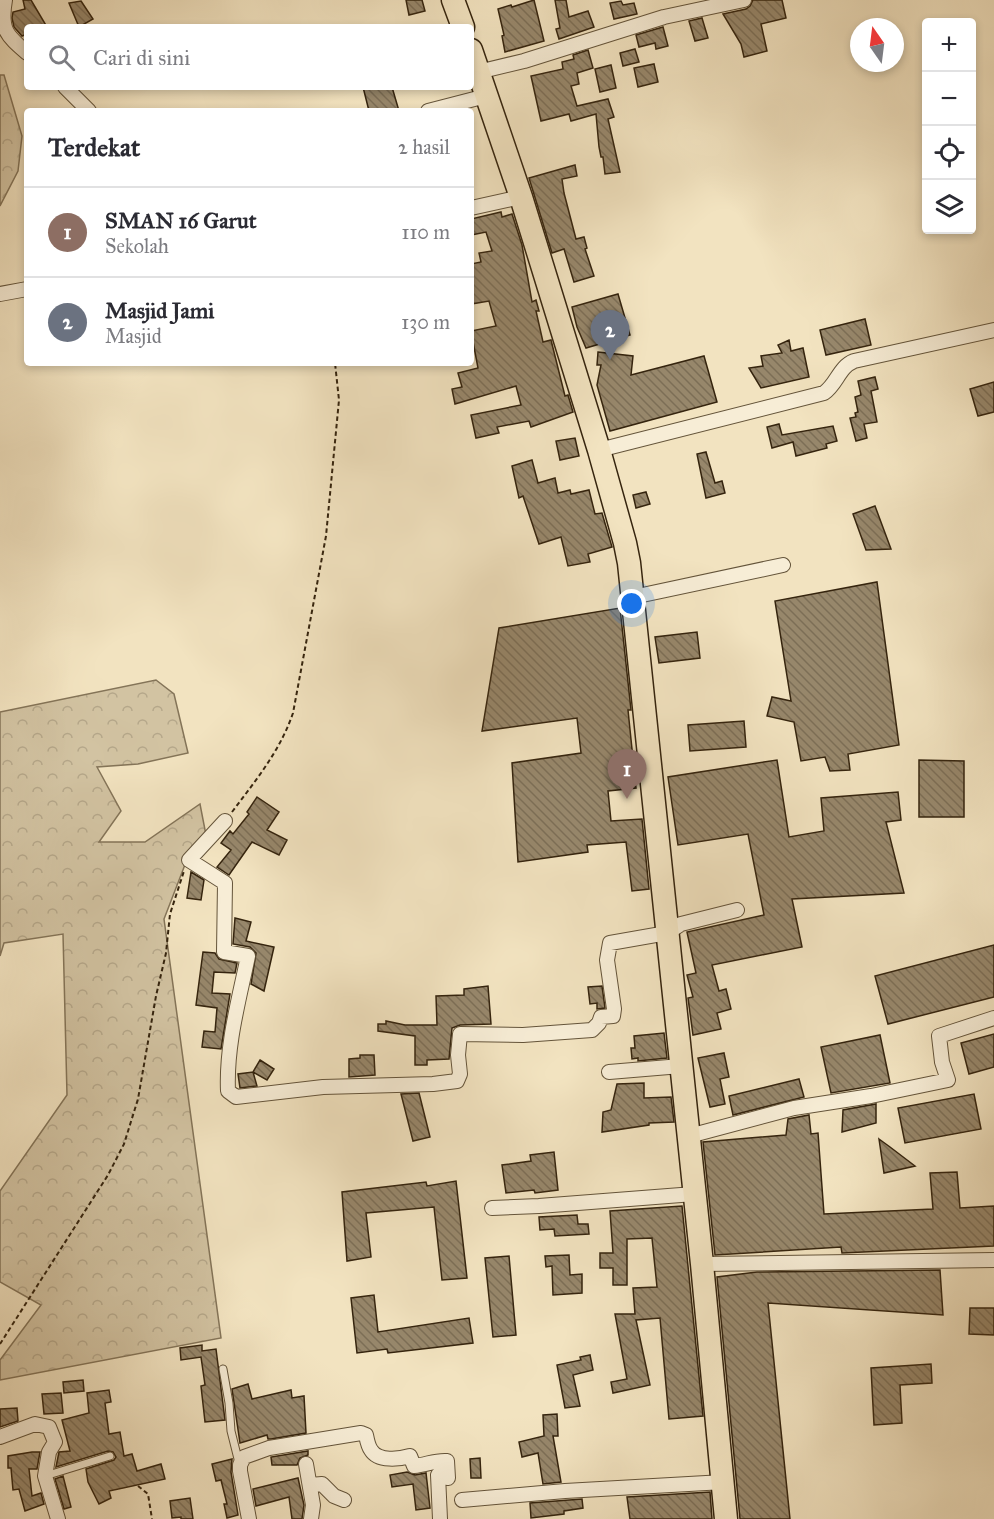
<!DOCTYPE html>
<html lang="id">
<meta charset="utf-8">
<style>
:root{--surface:#fff;--page:#f7f7f7;--text:#2b2b33;--muted:#7c7c81;--line:#e1e1e2;--accent:#db2777}
body{margin:0;font-family:"IM FELL Great Primer",serif;background:var(--page);color:var(--text)}
.controls{position:absolute;right:18px;top:18px;display:grid;overflow:hidden;border-radius:6px;box-shadow:0 3px 9px #0003}
.controls button{width:54px;height:54px;display:grid;place-items:center;padding:0;border:0;border-bottom:2px solid var(--line);background:var(--surface);color:var(--text);font:30px sans-serif}
.compass{position:absolute;left:850px;top:18px;width:54px;height:54px;border-radius:50%;background:var(--surface);box-shadow:0 3px 9px #0003;rotate:346deg}
.you{position:absolute;left:632px;top:604px;width:21px;height:21px;margin:-15px;border:4px solid #fff;border-radius:50%;background:#1a73e8;box-shadow:0 0 0 9px #1a73e833}
.badge{display:grid;place-items:center;width:39px;height:39px;border-radius:50%;background:var(--accent);color:#fff;font-size:20px;font-weight:700}
.pin{position:absolute;translate:-50% -50px;filter:drop-shadow(0 2px 3px #0008)}
.pin::after{content:'';position:absolute;top:32px;width:21px;height:18px;background:inherit;clip-path:polygon(0 0,100% 0,50% 100%)}
.list{margin:0;padding:0;list-style:none}
h2{display:flex;justify-content:space-between;align-items:center;height:78px;margin:0;padding:0 24px;font-size:26px}
h2 small{font-size:20px;font-weight:400;color:var(--muted)}
.list li{display:grid;grid-template-columns:39px 1fr auto;gap:18px;align-items:center;box-sizing:border-box;height:90px;padding:0 24px;border-top:2px solid var(--line)}
.list b{display:block;font-size:22px;white-space:nowrap}
.list p{margin:0;font-size:20px;white-space:nowrap;color:var(--muted)}
.list em{font-size:20px;font-style:normal;color:var(--muted)}
.icon{flex:none;width:33px;height:33px;fill:none;stroke:currentColor;stroke-width:2;stroke-linecap:round;stroke-linejoin:round}
.map{position:relative;flex:none;width:994px;height:1519px;overflow:hidden}
.search{position:absolute;background:var(--surface);box-shadow:0 3px 9px #0003;left:24px;top:24px;width:450px;height:66px;display:flex;align-items:center;gap:15px;box-sizing:border-box;padding:0 21px;border-radius:6px;color:var(--muted);font-size:22px}
.panel{position:absolute;background:var(--surface);box-shadow:0 3px 9px #0003;left:24px;top:108px;width:450px;height:258px;border-radius:6px}
.map>svg:first-child{display:block}
</style>
<div class="map">
<svg width="994" height="1519" viewBox="0 0 994 1519">
<defs>
<pattern id="forest-crowns" width="20" height="18" patternUnits="userSpaceOnUse" patternTransform="scale(1.5)"><rect width="20" height="18" fill="#d2c3a2"/><path d="M2 6a3 3 0 1 1 6 0M12 15a3 3 0 1 1 6 0" fill="none" stroke="#b5a78a"/></pattern>
<pattern id="building-back-hatch" width="6" height="6" patternUnits="userSpaceOnUse" patternTransform="scale(1.5)"><rect width="6" height="6" fill="#97876b"/><path d="M-1 5l2 2M0 0l6 6M5-1l2 2" fill="none" stroke="#7c6e56"/></pattern>
</defs>
<rect width="100%" height="100%" fill="#f2e3c0"/>
<filter id="stains"><feTurbulence type="fractalNoise" baseFrequency=".00333" numOctaves="4"/><feColorMatrix values="0 0 0 0 .2 0 0 0 0 .09 0 0 0 0 .02 0 0 0 .5 -.17"/></filter>
<radialGradient id="worn" r=".72"><stop offset=".6" stop-color="#630" stop-opacity="0"/><stop offset="1" stop-color="#630" stop-opacity=".3"/></radialGradient>
<!-- forest -->
<path fill="url(#forest-crowns)" stroke="#847458" stroke-width="1.5" d="M0,75H4L22,136L18,171L0,206Z
M156,680L174,694L188,753L138,764L97,767L121,811L99,842H145L200,804L206,835L186,862L164,919L221,1338L0,1380V1360L41,1305L0,1282V1191L67,1095L63,934L4,943L0,956V712Z"/>
<!-- building -->
<path fill="url(#building-back-hatch)" stroke="#35240e" stroke-width="1.5" d="M23,0H31L47,27H27V34L22,36L14,27L12,18L13,12L25,9Z
M406,0H422L425,11L409,15Z
M534,0L544,41L505,52L502,36L504,35L498,9L511,5L512,7Z
M555,0H566L569,17L588,11L594,27L559,39L556,29L560,28Z
M753,0H782L786,18L761,24L767,51L744,57L741,44L723,14L746,9L750,6Z
M81,1L93,19L79,27L69,3Z
M621,1L623,5L634,3L637,14L614,19L610,3Z
M702,18L708,38L695,41L689,21Z
M663,27L668,46L656,49L655,43L639,47L636,35Z
M635,49L639,62L623,66L620,53Z
M588,50L593,68L577,73L579,84L571,86L577,106L608,99L614,117L608,119L620,172L605,174L603,157H601L599,147L596,114L571,121L569,114L541,121L531,76L563,69L562,62L574,59L573,55Z
M654,64L658,82L638,87L634,68Z
M611,65L616,88L600,92L595,69Z
M363,87H392L399,111H369Z
M575,165L577,176L562,179L564,193L576,239L584,237L587,248L585,249L594,276L574,282L564,249L552,253L529,178Z
M501,212L502,217L512,214L522,245L532,302L536,300L539,311H536L543,342L551,340L565,396L568,395L573,412L531,427L529,421L497,427L499,433L476,438L471,415L521,405L516,386L455,404L452,389L462,387L458,373L478,368L471,331L496,326L489,301L471,304V264L481,262L479,253L492,251L486,232L471,235V219Z
M618,294L630,335L586,348L577,327L572,307Z
M865,319L871,345L826,355L820,330Z
M789,340L791,351L803,348L809,377L761,388L749,368L763,366L761,356L782,353L778,345Z
M598,352L633,356L631,375L704,356L717,402L610,431L597,385L601,365H597Z
M875,377L878,389L871,391L877,422L864,424L867,438L856,441L850,418L856,417L855,413L858,412L855,397L861,395L858,381Z
M994,382V412L978,416L970,389Z
M779,424L782,435L833,426L837,441L826,444L827,448L796,456L793,442L772,448L767,427Z
M575,438L579,456L560,460L556,441Z
M706,452L715,483L722,481L725,493L706,498L697,454Z
M532,460L538,483L555,478L558,493L570,490L571,494L589,490L595,514L602,513L612,547L588,554L590,562L568,566L561,537L539,544L523,496L519,498L512,466Z
M646,492L650,504L636,508L633,495Z
M875,506L891,549L866,550L853,514Z
M877,582L899,745L848,754L850,770L830,771L825,757L801,761L794,722L767,716L772,697L791,701L775,601Z
M620,608L631,710H628L636,788L608,791L611,821L642,819L649,889L632,891L626,842L587,845L588,852L518,862L512,763L581,753L577,718L482,731L499,628Z
M697,632L700,658L659,663L655,637Z
M744,721L746,747L690,751L688,725Z
M777,760L789,837L824,831L821,798L898,792L901,820L886,822L904,893L792,899L802,947L712,965L719,991L726,989L731,1009L717,1013L721,1029L693,1035L688,998L693,997L687,975L696,973L687,932L764,915L748,834L678,845L668,777Z
M919,760L964,761V817H919Z
M257,797L279,812L267,830L287,840L279,855L252,842L229,875L217,867L231,850L221,843L230,831L233,834L249,814L247,812Z
M191,872L204,880L201,900L187,898Z
M235,918L251,922L246,941L274,947L264,991L251,984L256,953L250,947L233,944Z
M994,945V997L888,1024L875,976Z
M203,952L215,953L219,959L237,963L235,973L214,972L212,993L230,994L221,1049L202,1047L204,1031L215,1032L217,1008L196,1005Z
M488,986L491,1024L460,1025L452,1028L449,1059L427,1060V1065H415V1036L378,1031V1024H386V1021L405,1025H437L436,996L464,995V989Z
M602,986L605,1008L597,1009V1003L590,1004L588,987Z
M664,1033L667,1058L638,1061V1058L632,1059L631,1048H635L634,1036Z
M994,1034V1067L969,1074L961,1043Z
M880,1035L890,1083L831,1093L821,1047Z
M724,1053L729,1077L720,1079L725,1104L710,1107L698,1058Z
M360,1055H374L375,1075L349,1077V1059L360,1058Z
M260,1060L274,1069L267,1080L253,1072Z
M253,1072L257,1086L240,1088L238,1074Z
M799,1079L804,1097L733,1115L729,1096Z
M644,1083V1098L671,1097L674,1122L649,1123V1125L602,1132L603,1112L611,1110L617,1084Z
M419,1093L430,1137L413,1141L401,1094Z
M974,1094L981,1129L905,1143L898,1108Z
M876,1104V1123L842,1132L843,1110Z
M809,1115L811,1134L818,1133L824,1214L933,1209L930,1173L957,1172L960,1208L994,1206V1246L842,1253L841,1247L715,1255L703,1142L786,1135L788,1119Z
M879,1139L890,1147L915,1166L884,1173Z
M554,1152L558,1190L535,1193L534,1190L506,1193L502,1165L531,1161L530,1155Z
M456,1181L467,1278L442,1280L434,1207L366,1213L371,1257L347,1261L342,1192L426,1182L427,1186Z
M682,1206L703,1416L669,1419L660,1318L636,1320L650,1385L613,1393L611,1382L627,1379L615,1314H635L633,1288L657,1287L652,1238L627,1239V1285H613V1268H600V1253H613L610,1211Z
M577,1215L578,1224H588L589,1234L555,1236L554,1229L540,1230L539,1217Z
M569,1255L570,1275L582,1274V1293L553,1295L552,1266L546,1267L545,1256Z
M509,1256L516,1335L493,1337L485,1258Z
M940,1270L943,1315L768,1303L790,1519H740L717,1277L757,1272Z
M374,1295L378,1332L469,1318L473,1343L388,1353L387,1349L357,1353L351,1298Z
M970,1308H994V1335L969,1334Z
M202,1345V1351L216,1349L225,1420L205,1422L201,1386L205,1385L201,1357L181,1360L180,1348Z
M590,1355L593,1370L573,1375L580,1406L565,1408L557,1365L581,1360L580,1357Z
M931,1364L932,1383L900,1385L902,1423L874,1425L871,1368Z
M83,1380L84,1391L64,1393L63,1382Z
M248,1384L252,1399L291,1390L292,1398L304,1396L306,1433L271,1439H268L267,1435L240,1443L232,1389Z
M109,1390L111,1402L105,1403L109,1434L120,1432L124,1456L132,1454L137,1471L161,1464L165,1479L109,1491L111,1498L99,1504L88,1482L86,1469L114,1460L116,1457L113,1452L108,1451L56,1467L59,1452L70,1451L62,1420L89,1413L87,1393Z
M61,1393L63,1413L44,1414L42,1394Z
M17,1408L18,1421L0,1427V1409Z
M557,1414L558,1436H553L561,1482L543,1484L538,1453L522,1457L519,1442L544,1436L543,1415Z
M308,1451V1455L300,1458L297,1465H272L271,1457Z
M32,1452H40L37,1469H29L32,1496L41,1493L44,1504L25,1511L19,1489L13,1490L11,1468H8V1456Z
M480,1458L481,1478H471L470,1459Z
M232,1459L231,1472L238,1515L227,1518L224,1504H227L221,1480L216,1481L212,1464Z
M407,1472L415,1475L426,1473L430,1508L416,1510L413,1484L392,1487L390,1475Z
M63,1476L71,1507L64,1509L55,1479Z
M298,1478L304,1505L302,1519H292L289,1497L256,1506L253,1489Z
M710,1492L712,1519H630L627,1497Z
M190,1498L193,1519H181V1517L172,1518L170,1501Z
M582,1499L583,1508L564,1511V1514L531,1518L530,1503Z"/>
<g fill="none" stroke-linecap="round" stroke-linejoin="round">
<!-- service casing -->
<g stroke="#64543a" stroke-width="9">
<path id="service" d="M223,1369L229,1403L231,1431L239,1463
M45,1476L110,1456"/>
</g>
<!-- minor casing -->
<g stroke="#64543a" stroke-width="16">
<path id="minor" d="M5,0C0,29 6,35 27,53
M478,72L524,61L664,17L744,0
M65,87L89,111
M428,111L486,96
M471,208L521,197
M0,294L27,289
M599,450L824,393C837,384 839,367 854,361L994,330
M633,597L783,565
M225,821L189,860L225,883L224,952L248,956C239,1000 226,1045 228,1091L236,1097L323,1087L433,1084L457,1081L460,1074L458,1055L460,1034L523,1035L592,1030L599,1023L601,1017L613,1016L614,1009L607,960L610,943L667,933L681,924L737,910
M609,1072L681,1066
M689,1136L794,1108L871,1096L948,1080L942,1062L939,1036L994,1018
M492,1208L539,1206L694,1194
M702,1264L994,1260
M0,1437L35,1424L49,1427L55,1442L49,1452L45,1476L58,1519
M306,1464L313,1505L311,1519
M310,1485L322,1484L334,1496L344,1500
M462,1500L565,1491L724,1482
M249,1519L240,1471V1465L244,1457L269,1448L361,1433L366,1435C367,1440 368,1446 371,1450C378,1462 400,1459 410,1456L414,1466C426,1465 435,1460 447,1461L448,1478L438,1475L440,1519"/>
</g>
<!-- primary casing -->
<g stroke="#35240e" stroke-width="25">
<path id="primary" d="M453,0L463,27
M471,50L521,197L599,450L625,543L629,563L702,1264L726,1519"/>
</g>
<!-- path -->
<path stroke="#35240e" stroke-width="2" stroke-dasharray="4.5 3" stroke-linecap="butt" d="M232,812C256,780 280,751 293,713L326,536L339,400L335,363
M0,1344L108,1175L124,1144L138,1099L156,996L166,953L170,914L184,871
M138,1486L148,1494L152,1519"/>
<!-- service -->
<use href="#service" stroke="#f7edd6" stroke-width="7"/>
<!-- minor -->
<use href="#minor" stroke="#f7edd6" stroke-width="14"/>
<!-- primary -->
<use href="#primary" stroke="#f2e3c0" stroke-width="22"/>
</g>
<rect width="100%" height="100%" filter="url(#stains)"/>
<rect width="100%" height="100%" fill="url(#worn)"/>
</svg>
<div class="controls">
<button>+</button>
<button>−</button>
<button><svg class="icon" aria-label="locate" viewBox="0 0 24 24"><circle cx="12" cy="12" r="6"/><path d="M12 2v4M12 18v4M2 12h4M18 12h4"/></svg></button>
<button><svg class="icon" aria-label="layers" viewBox="0 0 24 24"><path d="M12 4l9 5-9 5-9-5zM3 14l9 5 9-5"/></svg></button>
</div>
<svg class="compass" viewBox="-18 -18 36 36"><path d="M0-13l5 13h-10z" fill="#e53935"/><path d="M0 13l5-13h-10z" fill="#7c7c81"/></svg>
<div class="you"></div>
<div class="pin badge" style="left:627px;top:799px;background:#8d6e63">1</div>
<div class="pin badge" style="left:610px;top:360px;background:#6b7280">2</div>
<div class="search"><svg class="icon" aria-label="search" viewBox="0 0 24 24"><circle cx="10" cy="10" r="6"/><path d="M15 15l6 6"/></svg>Cari di sini</div>
<section class="panel">
<h2>Terdekat<small>2 hasil</small></h2>
<ul class="list">
<li><span class="badge" style="background:#8d6e63">1</span><div><b>SMAN 16 Garut</b><p>Sekolah</p></div><em>110 m</em></li>
<li><span class="badge" style="background:#6b7280">2</span><div><b>Masjid Jami</b><p>Masjid</p></div><em>130 m</em></li>
</ul>
</section>
</div>
